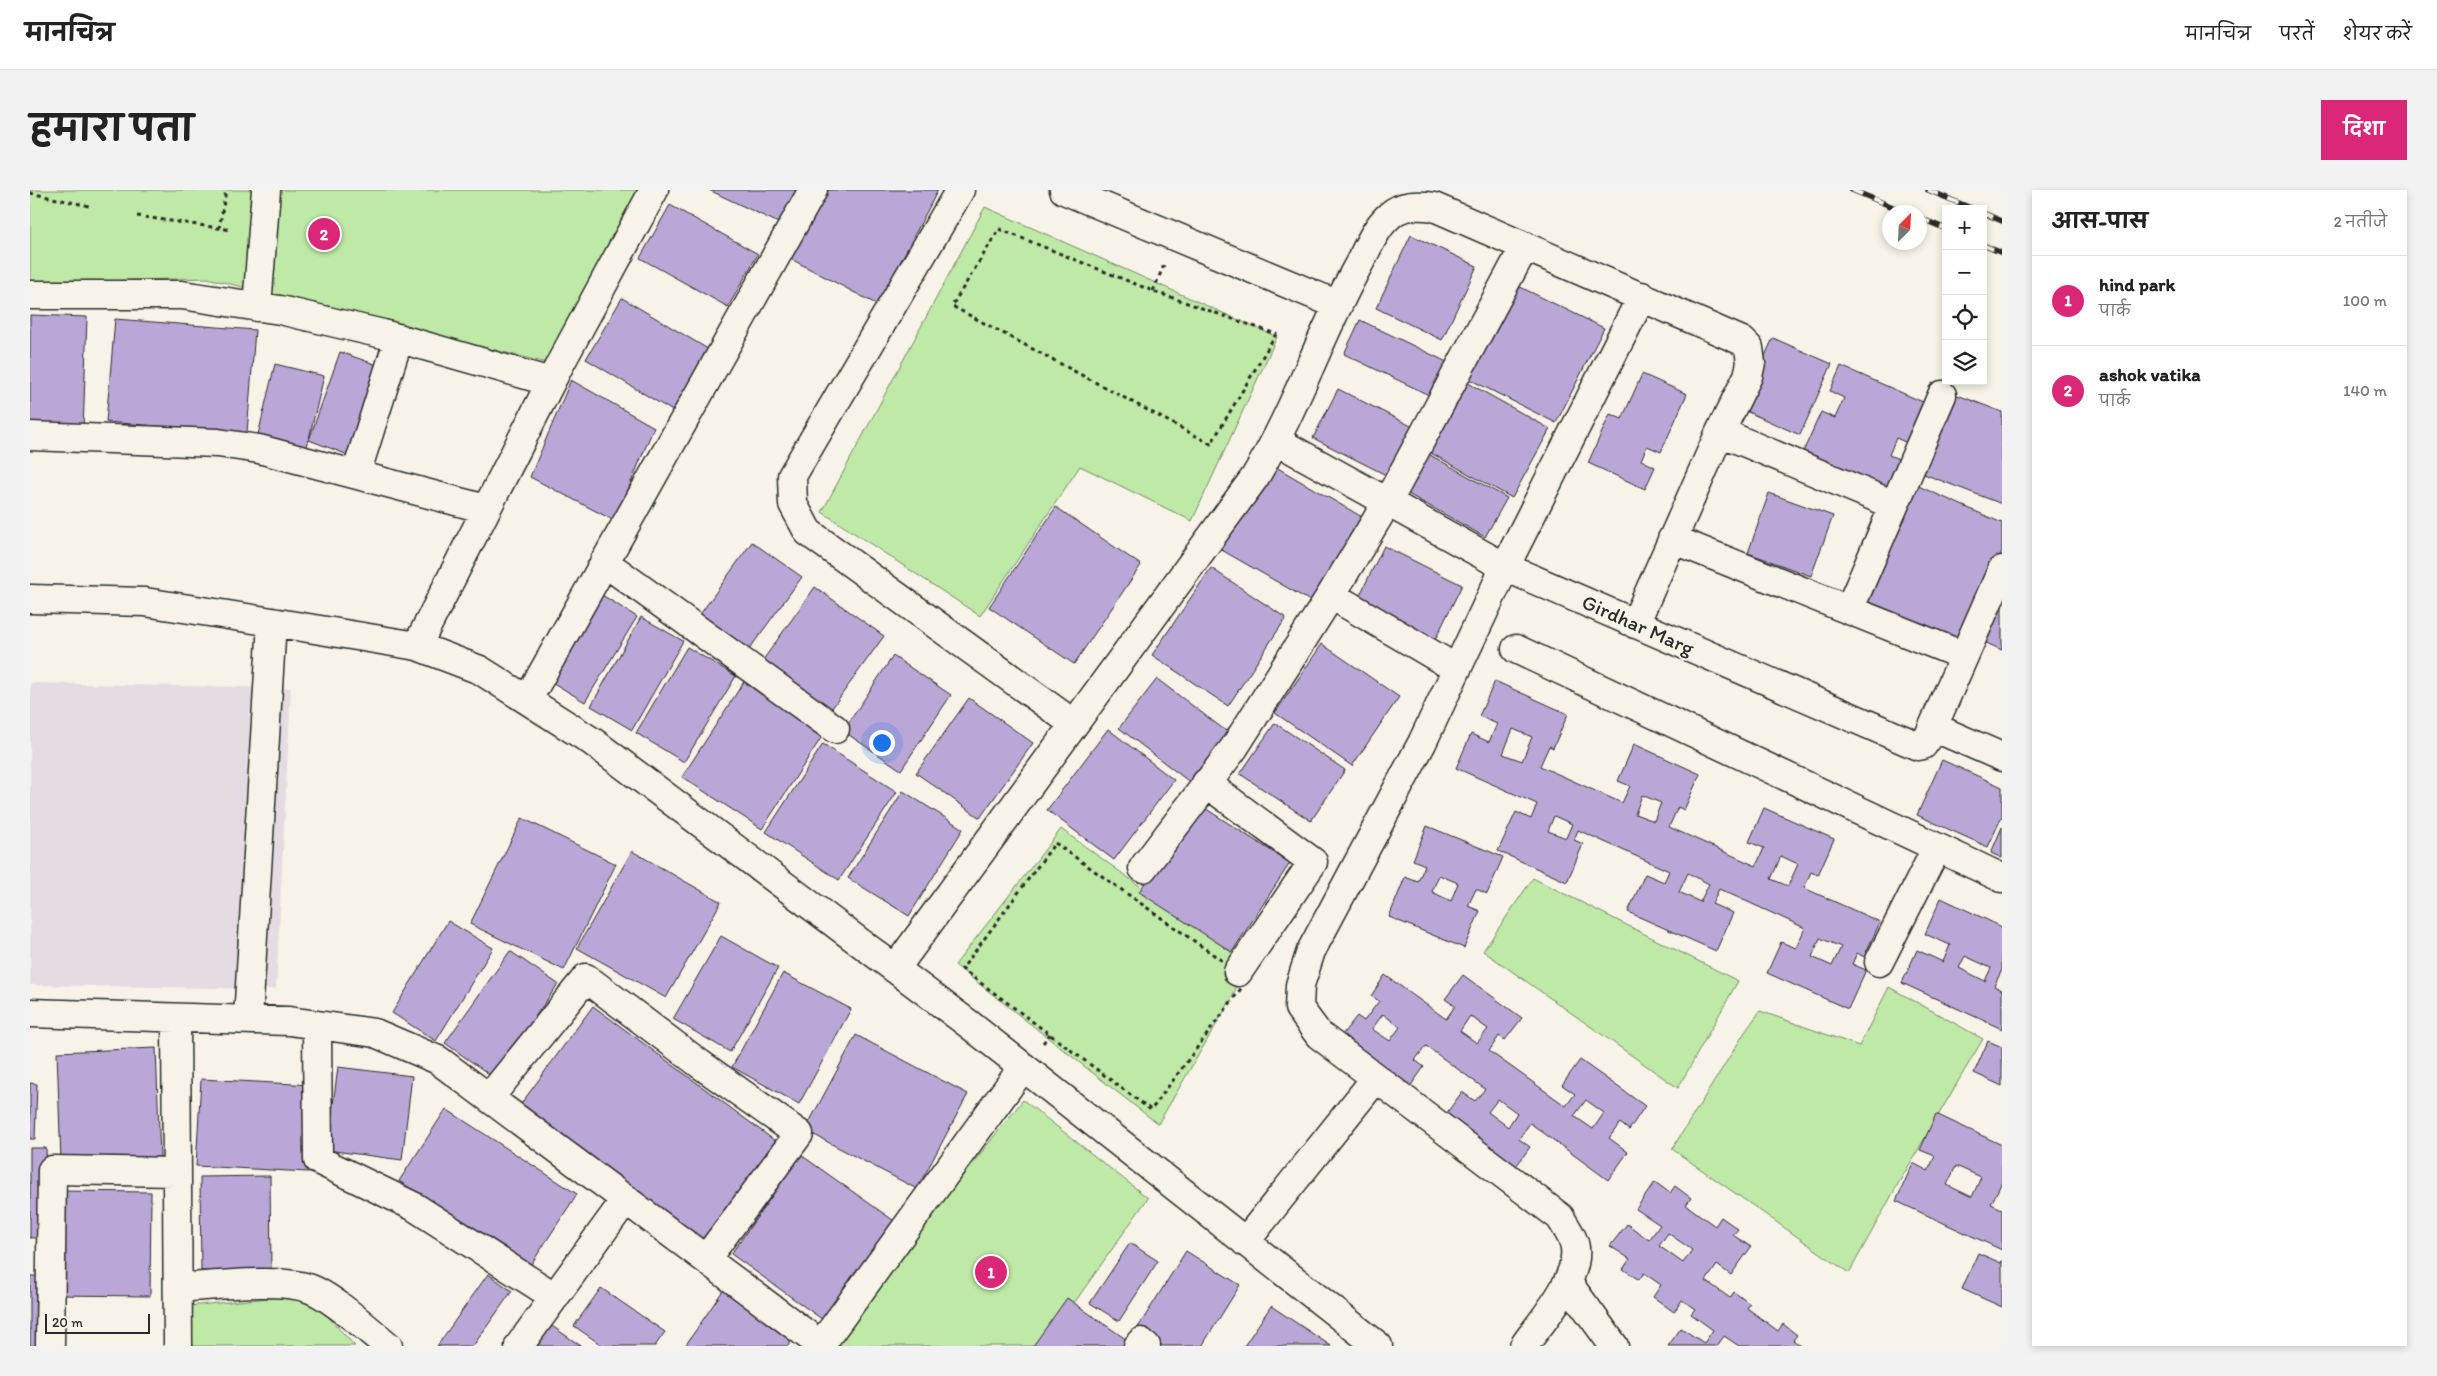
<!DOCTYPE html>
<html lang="hi">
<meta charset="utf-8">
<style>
:root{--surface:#fff;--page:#f2f2f2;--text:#222;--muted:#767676;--line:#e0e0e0;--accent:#db2777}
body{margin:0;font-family:Itim,"Playpen Sans Deva",sans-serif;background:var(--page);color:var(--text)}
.controls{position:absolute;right:15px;top:15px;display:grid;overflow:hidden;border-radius:0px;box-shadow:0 2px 8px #0003}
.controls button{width:45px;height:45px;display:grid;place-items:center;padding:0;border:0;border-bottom:1px solid var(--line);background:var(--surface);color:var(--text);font:25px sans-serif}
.compass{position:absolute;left:1852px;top:15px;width:45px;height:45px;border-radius:50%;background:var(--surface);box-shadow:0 2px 8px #0003;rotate:24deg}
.scale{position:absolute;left:15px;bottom:12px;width:105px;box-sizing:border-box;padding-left:5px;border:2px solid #2b2b2b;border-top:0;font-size:14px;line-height:18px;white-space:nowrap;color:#2b2b2b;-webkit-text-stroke:4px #f7f3e8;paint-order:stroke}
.you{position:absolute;left:851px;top:552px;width:18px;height:18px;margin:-12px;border:4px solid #fff;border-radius:50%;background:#1a73e8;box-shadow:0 0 0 8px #1a73e833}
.badge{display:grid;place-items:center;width:32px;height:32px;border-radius:50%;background:var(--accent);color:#fff;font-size:16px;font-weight:700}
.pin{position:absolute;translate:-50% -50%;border:2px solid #fff;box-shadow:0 1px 5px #0006}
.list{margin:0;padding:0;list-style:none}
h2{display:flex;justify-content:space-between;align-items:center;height:65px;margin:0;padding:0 20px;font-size:21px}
h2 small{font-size:16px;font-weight:400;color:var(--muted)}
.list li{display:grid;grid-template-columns:32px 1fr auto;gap:15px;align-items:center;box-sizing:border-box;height:90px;padding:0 20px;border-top:1px solid var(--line)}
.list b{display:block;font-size:19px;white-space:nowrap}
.list p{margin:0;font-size:16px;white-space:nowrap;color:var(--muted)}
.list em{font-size:16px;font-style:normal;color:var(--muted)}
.icon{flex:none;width:28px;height:28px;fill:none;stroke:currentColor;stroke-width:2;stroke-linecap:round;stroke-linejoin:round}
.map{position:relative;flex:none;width:1972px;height:1156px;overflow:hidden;border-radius:0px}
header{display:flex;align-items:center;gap:30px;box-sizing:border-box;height:70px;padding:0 25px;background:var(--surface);border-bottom:1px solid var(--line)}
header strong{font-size:24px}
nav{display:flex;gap:28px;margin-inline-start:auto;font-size:18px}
.intro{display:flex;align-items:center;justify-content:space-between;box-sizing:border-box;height:120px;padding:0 30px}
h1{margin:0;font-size:35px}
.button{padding:12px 22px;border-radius:0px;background:var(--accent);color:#fff;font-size:18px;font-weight:700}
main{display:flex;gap:30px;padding:0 30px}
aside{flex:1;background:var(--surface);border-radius:0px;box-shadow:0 2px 8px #0003}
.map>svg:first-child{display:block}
</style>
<header>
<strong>मानचित्र</strong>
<nav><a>मानचित्र</a><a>परतें</a><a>शेयर करें</a></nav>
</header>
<div class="intro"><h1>हमारा पता</h1><a class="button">दिशा</a></div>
<main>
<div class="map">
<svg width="1972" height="1156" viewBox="0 0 1972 1156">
<rect width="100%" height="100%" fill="#f7f3e8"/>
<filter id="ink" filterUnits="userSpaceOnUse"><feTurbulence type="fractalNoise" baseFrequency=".02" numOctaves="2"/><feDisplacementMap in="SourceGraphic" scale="10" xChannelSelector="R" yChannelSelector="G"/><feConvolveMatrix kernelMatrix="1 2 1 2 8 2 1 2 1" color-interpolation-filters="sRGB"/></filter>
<g filter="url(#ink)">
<!-- built -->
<path fill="#e5dce3" d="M0,493L261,498L246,799L0,795Z"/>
<!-- green -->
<path fill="#bfe9a6" stroke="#758a68" d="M0,0H608L529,176L177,88L0,93Z
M955,17L1247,147L1162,331L1050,276L950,426L792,322Z
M1031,639L1216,773L1203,806L1128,934L925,775Z
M1503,688L1708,791L1648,898L1453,761Z
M1859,797L1953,849L1868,994L1819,1083L1642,959L1715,842L1730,821L1829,856Z
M993,910L1118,1008L1014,1156H797Z
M277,1104L325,1156H149V1117Z"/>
<!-- building -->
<path fill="#bba7d7" stroke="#2b2b2b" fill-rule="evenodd" d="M679,0H772L755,36Z
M798,0H908L848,115L761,69Z
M640,15L728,64L698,117L610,68Z
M1381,45L1447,76L1412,150L1346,118Z
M1478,91L1574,138L1526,233L1431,185Z
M592,108L683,162L646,223L556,169Z
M0,125L57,127L53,241L0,238Z
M85,129L225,140L217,243L76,232Z
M1330,130L1421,174L1405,208L1314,164Z
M1743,148L1802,174L1770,245L1711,219Z
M310,162L353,177L321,266L279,250Z
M245,174L294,186L276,261L227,249Z
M1811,176L1902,216L1884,256L1866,248L1859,265L1876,272L1862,304L1772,264L1791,222L1805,228L1814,208L1800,201Z
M1612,184L1657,204L1631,262L1617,256L1611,270L1625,277L1615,299L1558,273L1580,224L1592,229Z
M1431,189L1520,239L1482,308L1392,258Z
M541,190L624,237L585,331L500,287Z
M1308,199L1385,238L1360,287L1283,248Z
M1917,201L1972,222V314L1886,281Z
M1393,261L1477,308L1455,347L1371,300Z
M1239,273L1339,331L1289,416L1190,359Z
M1886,295L1972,333V361L1930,456L1834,413Z
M1739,303L1803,326L1781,386L1718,363Z
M1026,317L1111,375L1044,474L959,417Z
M722,352L772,387L715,465L666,430Z
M1354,356L1432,395L1402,456L1324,417Z
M1181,378L1256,428L1198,516L1122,465Z
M1972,388V460L1945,448Z
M785,397L854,446L797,525L728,477Z
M572,405L607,427L555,512L520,491Z
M611,427L653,451L602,540L561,516Z
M1292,454L1369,507L1322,576L1245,523Z
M657,457L706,486L654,572L606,543Z
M863,466L921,505L871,580L813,541Z
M1127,489L1208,550L1170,600L1089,538Z
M715,490L795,542L732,639L652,587Z
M1465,491L1538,524L1523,558L1519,556L1510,576L1592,613L1600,596L1588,591L1604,554L1670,584L1654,620L1648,617L1639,637L1726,676L1734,658L1719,652L1734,618L1804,649L1788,685L1781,682L1774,698L1850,732L1834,767L1827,763L1822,774L1836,780L1818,819L1737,783L1751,752L1766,758L1775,738L1709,708L1689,699L1682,714L1703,723L1686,761L1598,722L1615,684L1634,692L1639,681L1548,640L1544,650L1553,654L1537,692L1468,661L1486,622L1501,629L1507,614L1426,578L1441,544L1459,552L1467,534L1449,526ZM1483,539L1502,547L1492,571L1473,564ZM1612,605L1631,613L1624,631L1605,624ZM1524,626L1542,634L1536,648L1518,641ZM1751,666L1768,674L1758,696L1741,689ZM1658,683L1679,694L1670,712L1649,702ZM1790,748L1811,757L1802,776L1782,767Z
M939,508L1003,553L950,628L886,583Z
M1245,533L1315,580L1281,631L1210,584Z
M1078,539L1144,590L1084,670L1017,620Z
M793,554L867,602L809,690L736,642Z
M1912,570L1972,597V626L1958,657L1887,625Z
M873,601L933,639L879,726L818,688Z
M1167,613L1260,673L1202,762L1109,702Z
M492,628L586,674L534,780L440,734Z
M1397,636L1473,667L1457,704L1446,699L1438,716L1450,721L1434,758L1359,727L1375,687L1388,692L1395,675L1383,670ZM1409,685L1428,693L1421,711L1402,702Z
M1972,637V668L1961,663Z
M602,661L691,712L636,808L547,758Z
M1911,708L1972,737V780L1964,796L1972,800V839L1872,793L1887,760L1913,772L1920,755L1895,744ZM1935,766L1961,778L1955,791L1929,778Z
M418,731L463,758L406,851L362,823Z
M691,746L748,778L700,862L643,829Z
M480,761L528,794L463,887L415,853Z
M753,783L821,819L769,914L702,877Z
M1355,785L1416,829L1425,816L1415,809L1433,785L1492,828L1475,850L1469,846L1459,861L1536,916L1545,904L1532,895L1550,870L1615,916L1599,940L1590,933L1579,948L1598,962L1578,990L1500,933L1489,949L1500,957L1484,979L1413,928L1432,902L1445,911L1455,899L1396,856L1385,870L1394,877L1377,901L1307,851L1327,826L1334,831L1349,811L1341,806ZM1353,824L1370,837L1360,851L1342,839ZM1440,826L1458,839L1447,853L1430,841ZM1468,909L1487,923L1478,937L1458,922ZM1556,910L1574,923L1563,939L1544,926Z
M563,816L752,956L676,1058L488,918Z
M826,845L938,904L887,999L775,940Z
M1958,851L1972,857V896L1944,883Z
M126,858L130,967L31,971L27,862Z
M308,877L382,886L372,970L297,960Z
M171,889L282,895L278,982L166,976Z
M0,893L7,894L5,949H0Z
M416,919L547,1004L500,1076L369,991Z
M1906,924L1972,955V992L1961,1014L1972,1019V1060L1866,1011L1883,973L1898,981L1905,966L1890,960ZM1926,976L1951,987L1942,1007L1917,995Z
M0,958H16L20,1047L0,1048Z
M771,965L867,1033L796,1132L701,1064Z
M240,986L241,1081H171L170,987Z
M1625,992L1640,1003L1645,996L1661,1008L1656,1015L1685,1036L1691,1027L1708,1039L1703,1045L1721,1057L1701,1085L1687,1075L1676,1091L1700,1108L1704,1102L1720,1114L1717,1118L1748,1141L1753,1134L1767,1145L1763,1150L1771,1156H1709L1694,1146L1687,1156H1638L1651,1138L1674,1153L1683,1140L1661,1124L1665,1119L1652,1110L1644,1122L1623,1107L1631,1095L1614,1083L1609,1090L1593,1079L1600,1069L1580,1056L1597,1034L1619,1050L1630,1035L1606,1019ZM1638,1043L1662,1060L1653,1073L1629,1056Z
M26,1001L121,1002L120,1106L25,1105Z
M1100,1053L1128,1071L1089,1131L1060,1113Z
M1156,1061L1210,1095L1172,1156H1133L1107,1139Z
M1948,1063L1971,1073L1972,1070V1117L1932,1099Z
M458,1084L482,1101L443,1156H407Z
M0,1086H19L18,1156H0Z
M571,1098L635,1142L625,1156H573L544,1136Z
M694,1099L765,1146L758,1156H655Z
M1037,1108L1097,1150L1093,1156H1003Z
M1241,1116L1301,1156H1214Z
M519,1134L551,1156H504Z"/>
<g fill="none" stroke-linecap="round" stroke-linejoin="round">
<!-- minor casing -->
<g stroke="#2b2b2b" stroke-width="31">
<path id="minor" d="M930,0L762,286L763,314L778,342L1044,534
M1034,0L1306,114
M0,105H152L250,120L353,144L521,192
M227,117L236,0
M1690,242L1864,315
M0,246L188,253L229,259L456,319
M1247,251L1475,377L1888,556L1893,555L1898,548L1972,380
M326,284L369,148
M1642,349L1934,466
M574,372L805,539
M1301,405L1427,479
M0,409L115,412L242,432L387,456L450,480L563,552L940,835L1348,1156
M1819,420L1912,205
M387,456L529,176L624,0
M1486,459L1972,688
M498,509L783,0
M1903,537L1972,567
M1176,593L1283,672L1208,782
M1113,678L1204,558L1301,405L1358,311L1495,56
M1849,772L1906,659
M865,779L1225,287C1266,219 1291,142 1330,72C1339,55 1347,34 1364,22C1375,14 1391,15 1404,17L1712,151L1719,158L1721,173L1718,186L1690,242L1605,434
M0,823L259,831L345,843L408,870L791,1155
M146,828L148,1156
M218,829L242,432
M287,835L288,970L383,1016L525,1107
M459,908L556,788L670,874L769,944L676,1069
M1215,1052L1346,888
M1538,1093L1584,1156
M148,1098C183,1096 247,1088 278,1098C299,1104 340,1141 358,1156
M20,1156L22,980L147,982
M489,1156L596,1009
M790,1156L993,877
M1108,1156L1111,1152L1116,1156
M1494,1156C1512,1130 1549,1090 1545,1058C1544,1048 1535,1036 1530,1027L1289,845L1269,818L1270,795L1281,761L1392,553L1475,377L1612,106"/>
</g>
<!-- path -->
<path stroke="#2b2b2b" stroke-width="3" stroke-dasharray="4 4" stroke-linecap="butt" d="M0,3L59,16
M107,26L202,40
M189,39L196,0
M969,39L1123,101L1246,144L1181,254L922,116Z
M1123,101L1134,75
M1025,653L1218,789L1121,920L932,779Z
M1013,853L1020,844"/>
<!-- minor -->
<use href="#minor" stroke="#f7f3e8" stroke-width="28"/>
<!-- rail casing -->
<g stroke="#2b2b2b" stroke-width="5.5">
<path id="rail" d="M1822,0L1875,22
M1898,0L1943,19
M1953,23L1972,31
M1890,28L1916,39
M1953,55L1972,63"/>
</g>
<!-- rail -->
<use href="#rail" stroke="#f7f3e8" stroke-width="4" stroke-dasharray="11" stroke-linecap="butt"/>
</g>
</g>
<g text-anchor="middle" stroke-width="4" stroke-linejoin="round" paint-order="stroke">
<!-- street labels -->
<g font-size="21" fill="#2b2b2b" stroke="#f7f3e8">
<text transform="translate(1608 435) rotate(24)" y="7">Girdhar Marg</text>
</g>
</g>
</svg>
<div class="controls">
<button>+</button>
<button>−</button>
<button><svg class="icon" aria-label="locate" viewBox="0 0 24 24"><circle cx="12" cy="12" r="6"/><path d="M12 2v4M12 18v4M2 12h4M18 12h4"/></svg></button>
<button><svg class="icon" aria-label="layers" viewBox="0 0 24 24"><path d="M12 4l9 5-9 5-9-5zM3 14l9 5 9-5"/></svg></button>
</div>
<svg class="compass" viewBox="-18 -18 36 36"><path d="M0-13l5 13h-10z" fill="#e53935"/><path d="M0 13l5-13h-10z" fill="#767676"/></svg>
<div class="scale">20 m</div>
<div class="you"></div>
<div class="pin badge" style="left:961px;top:1082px">1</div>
<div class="pin badge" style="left:294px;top:44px">2</div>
</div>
<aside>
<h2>आस-पास<small>2 नतीजे</small></h2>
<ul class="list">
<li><span class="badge">1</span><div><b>hind park</b><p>पार्क</p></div><em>100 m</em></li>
<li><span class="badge">2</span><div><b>ashok vatika</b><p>पार्क</p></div><em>140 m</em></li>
</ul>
</aside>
</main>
